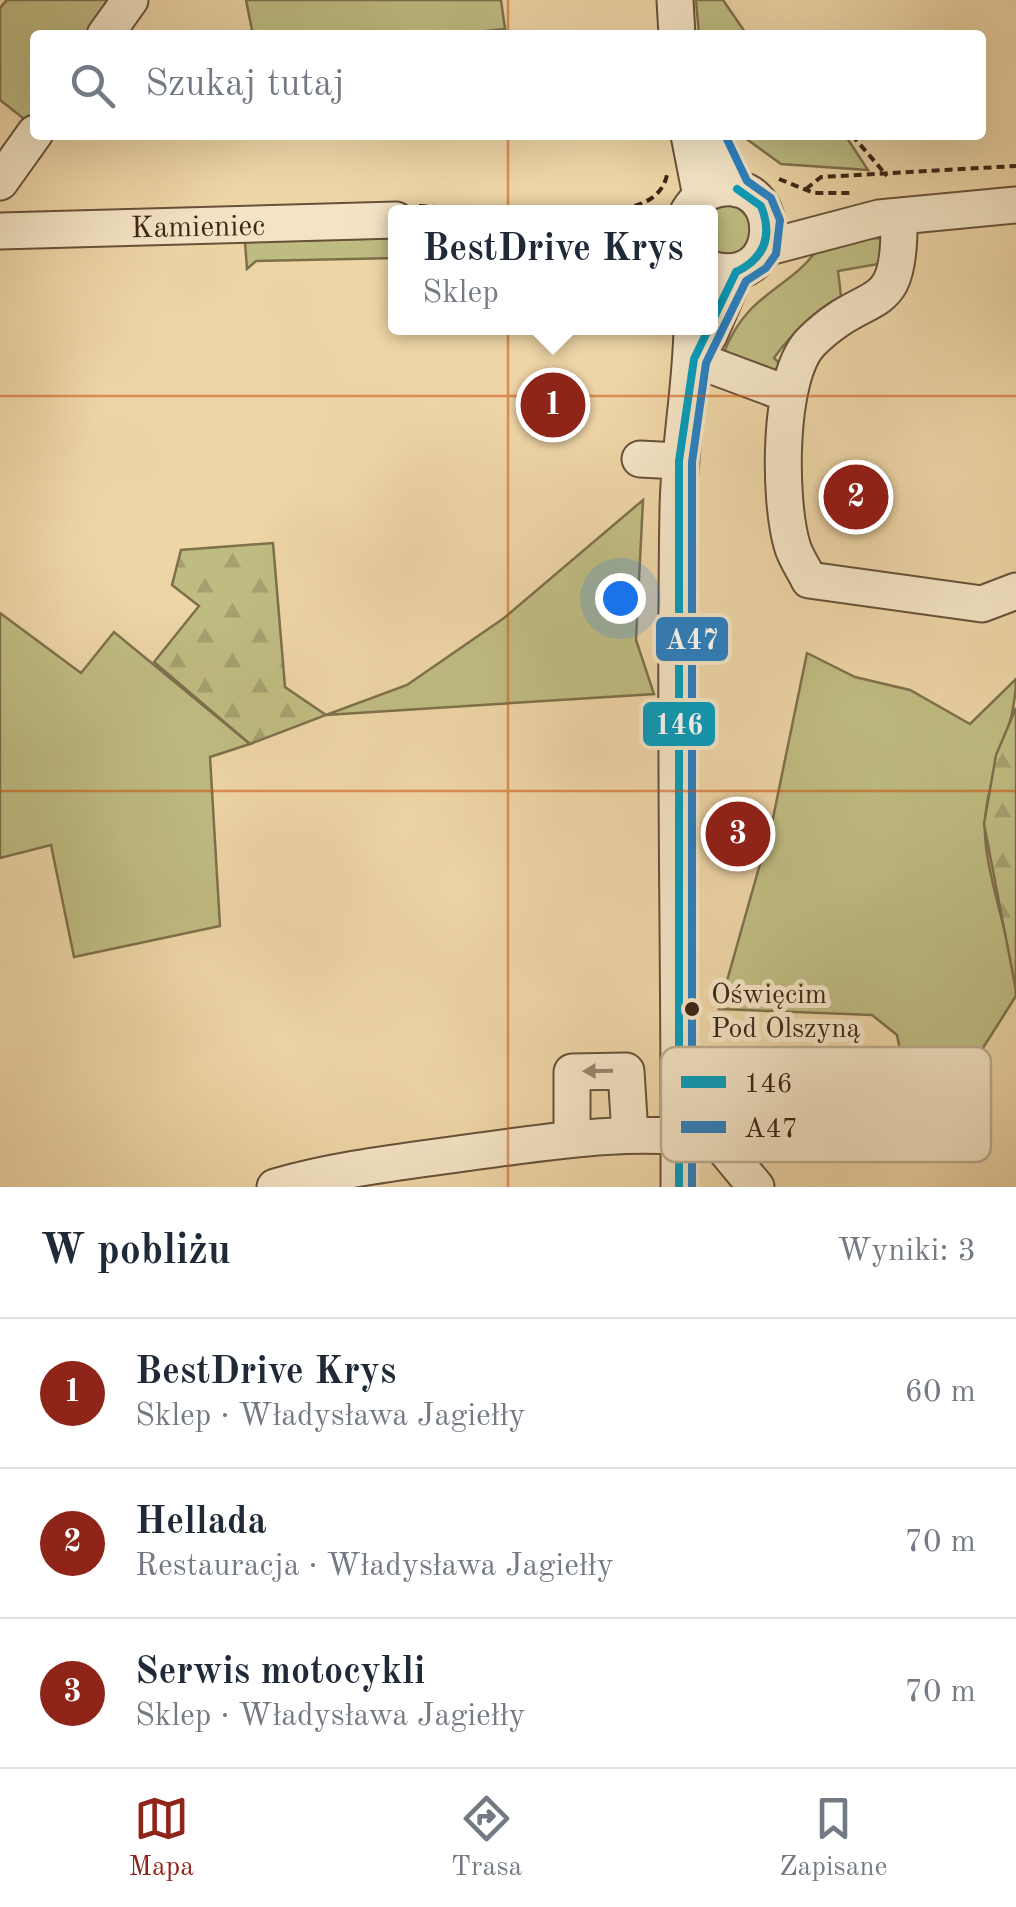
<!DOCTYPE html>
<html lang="pl">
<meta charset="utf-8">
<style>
:root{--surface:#fff;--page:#f6f6f7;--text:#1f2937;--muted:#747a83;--line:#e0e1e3;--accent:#8f2418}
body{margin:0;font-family:"Old Standard TT",serif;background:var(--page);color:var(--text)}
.you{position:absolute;left:620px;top:598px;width:35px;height:35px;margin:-25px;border:8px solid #fff;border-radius:50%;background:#1a73e8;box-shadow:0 0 0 15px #1a73e833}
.badge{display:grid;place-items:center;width:65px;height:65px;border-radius:50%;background:var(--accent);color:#fff;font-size:32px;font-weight:700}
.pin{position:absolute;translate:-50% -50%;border:5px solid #fff;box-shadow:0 2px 10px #0006}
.popup{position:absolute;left:388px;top:205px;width:330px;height:130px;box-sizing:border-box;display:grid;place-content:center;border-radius:10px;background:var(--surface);filter:drop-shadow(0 2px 8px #0005);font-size:32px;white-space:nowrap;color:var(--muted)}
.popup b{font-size:38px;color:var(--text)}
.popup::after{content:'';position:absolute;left:50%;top:100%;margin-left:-20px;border:20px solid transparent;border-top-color:var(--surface)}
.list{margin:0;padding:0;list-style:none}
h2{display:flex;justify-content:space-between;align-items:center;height:130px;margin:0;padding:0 40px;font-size:42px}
h2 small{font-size:32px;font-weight:400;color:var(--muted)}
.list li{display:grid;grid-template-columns:65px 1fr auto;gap:30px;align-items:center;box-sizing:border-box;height:150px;padding:0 40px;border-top:2px solid var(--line)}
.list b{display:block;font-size:38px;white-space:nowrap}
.list p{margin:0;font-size:32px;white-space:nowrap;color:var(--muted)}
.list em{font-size:32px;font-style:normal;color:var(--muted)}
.icon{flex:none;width:55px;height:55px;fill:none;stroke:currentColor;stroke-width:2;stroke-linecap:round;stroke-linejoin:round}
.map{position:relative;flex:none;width:1016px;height:1187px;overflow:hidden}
.search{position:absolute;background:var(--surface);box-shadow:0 10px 40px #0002;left:30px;right:30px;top:30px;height:110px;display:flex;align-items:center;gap:25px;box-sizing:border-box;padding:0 35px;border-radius:10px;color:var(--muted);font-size:38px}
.sheet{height:580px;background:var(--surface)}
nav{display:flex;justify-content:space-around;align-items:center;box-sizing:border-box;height:140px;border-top:2px solid var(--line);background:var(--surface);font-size:28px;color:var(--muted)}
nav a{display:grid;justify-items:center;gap:5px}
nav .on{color:var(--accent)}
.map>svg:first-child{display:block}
</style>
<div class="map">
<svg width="1016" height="1187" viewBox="0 0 1016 1187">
<defs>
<pattern id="forest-firs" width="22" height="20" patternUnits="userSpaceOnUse" patternTransform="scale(2.5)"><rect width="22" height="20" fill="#bfbc82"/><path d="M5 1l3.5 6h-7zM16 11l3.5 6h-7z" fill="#a5a16f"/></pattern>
</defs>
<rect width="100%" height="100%" fill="#eed5a6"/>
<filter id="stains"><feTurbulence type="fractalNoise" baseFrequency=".002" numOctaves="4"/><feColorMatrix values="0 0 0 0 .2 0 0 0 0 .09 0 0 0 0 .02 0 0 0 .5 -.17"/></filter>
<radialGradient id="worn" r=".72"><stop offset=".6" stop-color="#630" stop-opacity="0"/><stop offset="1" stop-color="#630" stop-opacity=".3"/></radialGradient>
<!-- green -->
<path fill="#bfbc82" stroke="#7e704c" stroke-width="2.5" d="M7,0H115L90,35H35V112L28,122L0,100V8Z
M246,0H501L505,29L448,35H253Z
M696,0H723L747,35H699Z
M741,135H845L868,170L781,164Z
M729,203C750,213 754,223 748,245C736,254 725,260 711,251L710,212H706Z
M395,238V258L256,261L247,269L245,242Z
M876,238L885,240L884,263L838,271L841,296C814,311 792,333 774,358L782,366L770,372L724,352C749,289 791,291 822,243Z
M643,500L636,640L654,694L326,715L407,685L504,618Z
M0,613L81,673L114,632L250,744L210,757L220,926L74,957L51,845L0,858Z
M807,653L855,677L910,690L970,724L1016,679C1016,728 988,771 985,821C982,870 1014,943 1016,996L927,1136L903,1132L904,1070L897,1035L872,1015L719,1009L773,818Z"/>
<!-- forest -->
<path fill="url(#forest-firs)" stroke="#7e704c" stroke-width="2.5" d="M273,543L285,687L326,715L250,744L154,662L199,606L172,585L181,550Z
M1016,708V990L984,824L996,755Z"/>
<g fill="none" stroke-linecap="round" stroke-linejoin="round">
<!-- minor casing -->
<g stroke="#685139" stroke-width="39">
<path id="minor" d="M675,0L677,35
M105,35L130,0
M689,135L701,196
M711,135L737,189
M0,182L35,133
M688,212C695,200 704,192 718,189C786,175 785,291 710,269
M899,216C901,322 870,283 811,342C777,377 779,501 792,545C795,557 804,569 809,580L982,604L1016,591
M0,231L396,220
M765,248L879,218L1016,205
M694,359L788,394
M694,359L709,335L736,272
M640,459L679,461
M572,1139V1072L626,1071L630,1135
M275,1187C337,1169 401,1162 465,1153C549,1142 634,1127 718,1141L756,1187
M679,1187C680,961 674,735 678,509C679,448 691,388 692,328"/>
</g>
<!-- path -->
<path stroke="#3c2515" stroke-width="4" stroke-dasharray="8 5" stroke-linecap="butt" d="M852,135L887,176
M779,179L814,193H852
M806,189L821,177L1016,166
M419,206L514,212
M570,212C603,210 658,215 667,175"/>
<!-- minor -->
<use href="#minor" stroke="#f4e4c5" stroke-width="35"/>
<!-- bus-1 casing -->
<g stroke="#f4e4c5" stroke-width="15">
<path id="bus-1" d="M736,272C765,258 773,236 761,206L737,189
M679,1187V461L694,359L736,272"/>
</g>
<!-- bus-2 casing -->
<g stroke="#f4e4c5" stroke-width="15">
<path id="bus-2" d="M692,1187V462L706,363L746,281L766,268L776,254L780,220L771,198L747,181L725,135"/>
</g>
<!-- bus-1 -->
<use href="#bus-1" stroke="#069cbc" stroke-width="8"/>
<!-- bus-2 -->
<use href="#bus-2" stroke="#2980c2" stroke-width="8"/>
</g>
<!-- one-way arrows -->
<defs><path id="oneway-solid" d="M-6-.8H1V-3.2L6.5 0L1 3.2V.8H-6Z" transform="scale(2.5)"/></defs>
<use fill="#98846d" href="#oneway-solid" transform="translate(598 1071) rotate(179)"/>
<!-- grid -->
<path fill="none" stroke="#ce510d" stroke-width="2.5" stroke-opacity="0.55" d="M508,0V35M508,135V1187M0,396H1016M0,791H1016"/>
<!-- markers -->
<circle fill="#3c2515" stroke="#f4e4c5" stroke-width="4" cx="692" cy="1009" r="9"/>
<g text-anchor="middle" stroke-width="10" stroke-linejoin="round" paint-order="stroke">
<!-- bus labels -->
<g font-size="28" fill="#3c2515" stroke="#f4e4c5" text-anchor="start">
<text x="711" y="1003">Oświęcim<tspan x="711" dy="34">Pod Olszyną</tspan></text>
</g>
<!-- street labels -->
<g font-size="30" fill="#3c2515" stroke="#f4e4c5">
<text transform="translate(198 226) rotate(-1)" y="10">Kamieniec</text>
</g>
</g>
<!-- legend -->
<rect x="661" y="1047" width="330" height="115" rx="15" fill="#f4e4c5" stroke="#bdab90" stroke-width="2.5"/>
<rect x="681" y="1076" width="45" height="12" fill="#069cbc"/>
<rect x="681" y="1121" width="45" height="12" fill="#2980c2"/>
<g font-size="28" fill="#3c2515">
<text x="744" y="1092">146</text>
<text x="744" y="1137">A47</text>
</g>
<g stroke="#f4e4c5" stroke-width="4">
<rect x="654" y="615" width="76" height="48" rx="10" fill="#2980c2"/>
<rect x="641" y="700" width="76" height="48" rx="10" fill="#069cbc"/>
</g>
<g font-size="28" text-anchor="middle" font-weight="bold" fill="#fff">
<text x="692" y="649">A47</text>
<text x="679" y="734">146</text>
</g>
<rect width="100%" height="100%" filter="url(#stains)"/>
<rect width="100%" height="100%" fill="url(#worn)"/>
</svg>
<div class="you"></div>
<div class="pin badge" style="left:553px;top:405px">1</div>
<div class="popup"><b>BestDrive Krys</b>Sklep</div>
<div class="pin badge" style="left:856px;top:497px">2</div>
<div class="pin badge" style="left:738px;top:834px">3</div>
<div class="search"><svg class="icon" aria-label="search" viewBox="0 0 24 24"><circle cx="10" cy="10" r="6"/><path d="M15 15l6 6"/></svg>Szukaj tutaj</div>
</div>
<section class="sheet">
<h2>W pobliżu<small>Wyniki: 3</small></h2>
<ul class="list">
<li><span class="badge">1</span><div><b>BestDrive Krys</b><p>Sklep · Władysława Jagiełły</p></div><em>60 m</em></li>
<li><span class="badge">2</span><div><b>Hellada</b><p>Restauracja · Władysława Jagiełły</p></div><em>70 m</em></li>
<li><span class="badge">3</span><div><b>Serwis motocykli</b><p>Sklep · Władysława Jagiełły</p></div><em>70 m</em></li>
</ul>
</section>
<nav>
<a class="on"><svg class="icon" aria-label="map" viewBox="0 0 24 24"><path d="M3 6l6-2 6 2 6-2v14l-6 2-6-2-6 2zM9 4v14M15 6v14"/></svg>Mapa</a>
<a><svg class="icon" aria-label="directions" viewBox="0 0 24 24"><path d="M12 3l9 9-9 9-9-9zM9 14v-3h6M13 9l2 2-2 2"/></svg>Trasa</a>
<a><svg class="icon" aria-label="saved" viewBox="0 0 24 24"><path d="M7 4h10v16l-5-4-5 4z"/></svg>Zapisane</a>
</nav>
